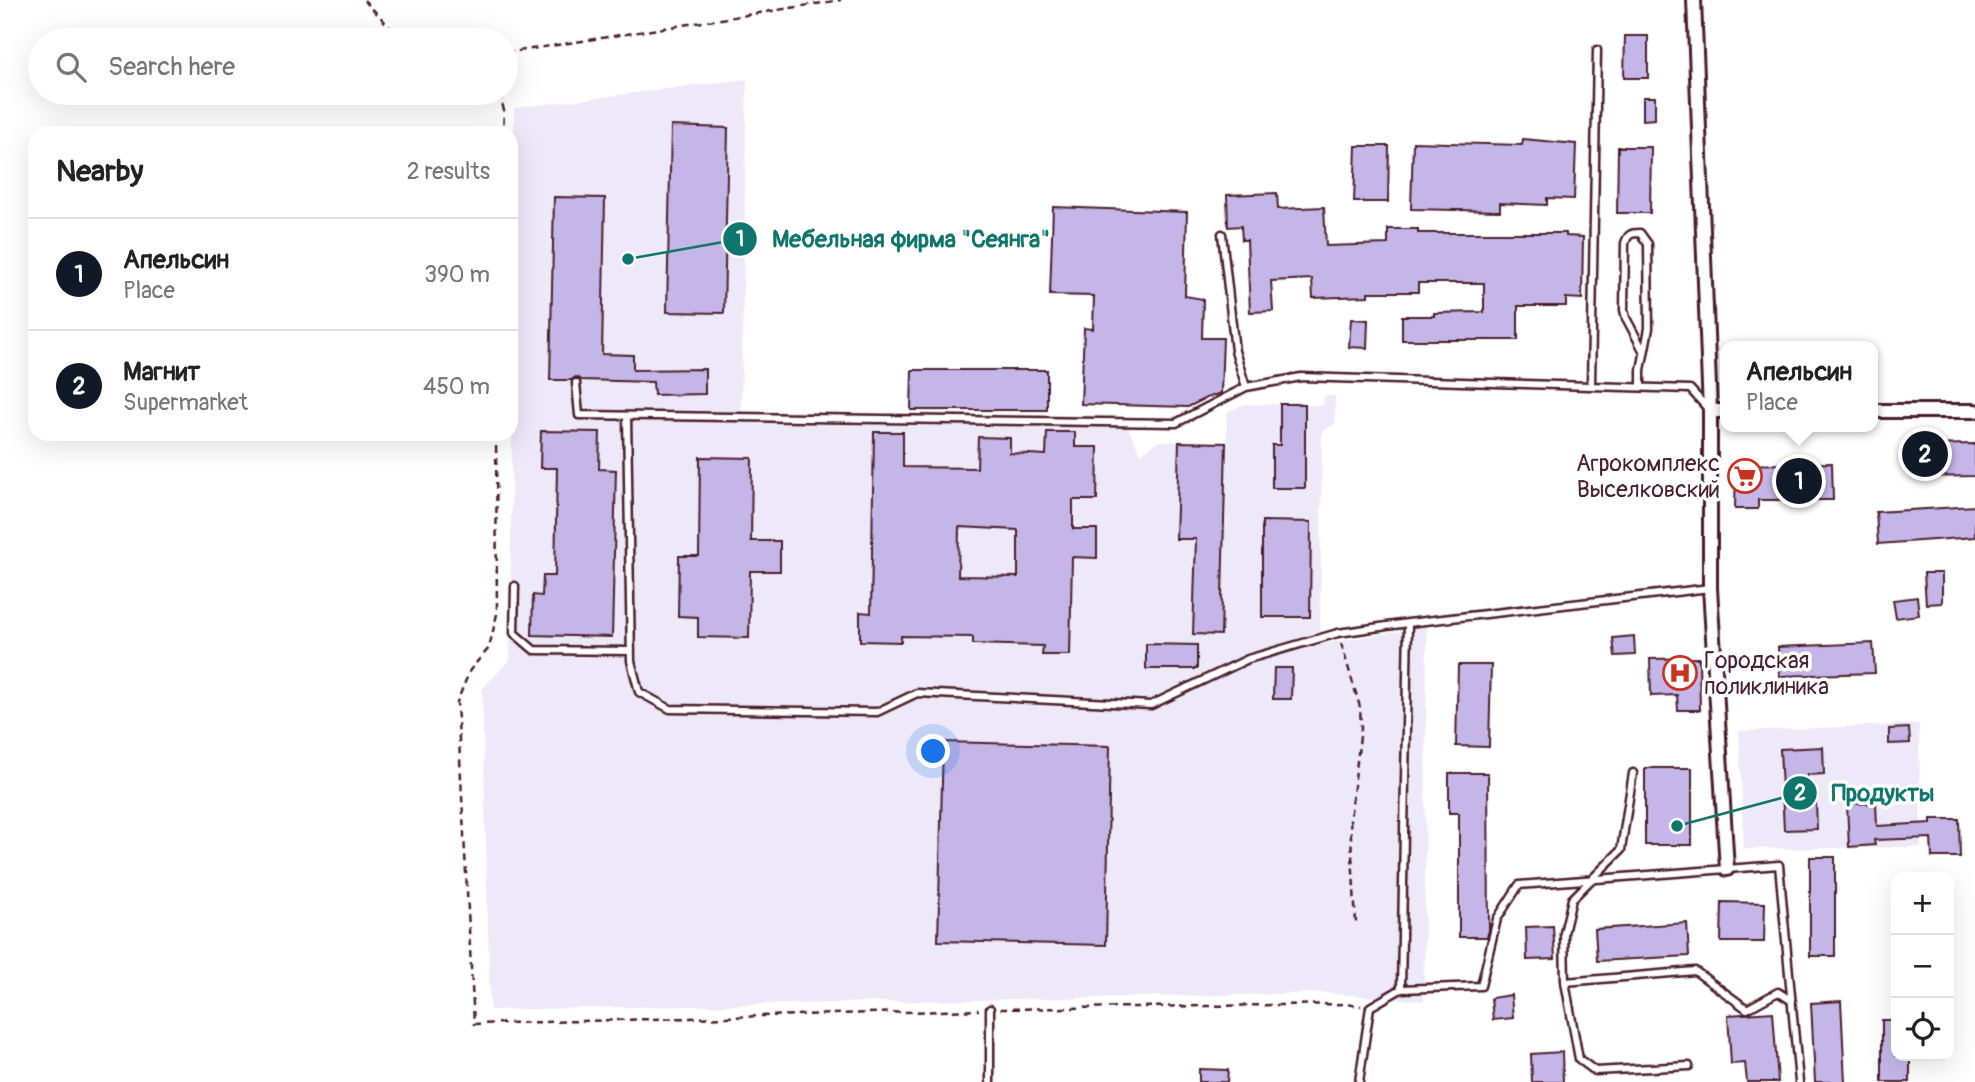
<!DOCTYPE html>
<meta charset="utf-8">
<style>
:root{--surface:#fff;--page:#f2f2f2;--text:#222;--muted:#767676;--line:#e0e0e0;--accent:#111827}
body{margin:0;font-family:Pangolin,sans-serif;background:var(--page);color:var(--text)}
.controls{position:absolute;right:21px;bottom:21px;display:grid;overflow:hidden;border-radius:14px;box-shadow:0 7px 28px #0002}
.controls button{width:63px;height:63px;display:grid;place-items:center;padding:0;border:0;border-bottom:2px solid var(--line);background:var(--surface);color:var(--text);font:35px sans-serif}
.you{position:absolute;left:934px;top:752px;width:24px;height:24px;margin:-18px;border:5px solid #fff;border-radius:50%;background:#1a73e8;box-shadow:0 0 0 10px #1a73e833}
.badge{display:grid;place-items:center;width:46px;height:46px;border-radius:50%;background:var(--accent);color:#fff;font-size:23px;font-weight:700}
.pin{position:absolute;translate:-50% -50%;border:4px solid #fff;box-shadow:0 2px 7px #0006}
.popup{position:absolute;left:1720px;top:341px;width:158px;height:91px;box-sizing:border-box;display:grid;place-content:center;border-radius:14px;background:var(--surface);filter:drop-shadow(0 2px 5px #0005);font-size:23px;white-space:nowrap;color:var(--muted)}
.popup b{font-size:26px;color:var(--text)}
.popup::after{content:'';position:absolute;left:50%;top:100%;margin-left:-14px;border:14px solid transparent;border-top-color:var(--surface)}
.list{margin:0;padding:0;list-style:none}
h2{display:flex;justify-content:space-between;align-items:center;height:91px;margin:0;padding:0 28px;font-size:30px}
h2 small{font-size:23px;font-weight:400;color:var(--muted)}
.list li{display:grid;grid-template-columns:46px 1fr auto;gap:21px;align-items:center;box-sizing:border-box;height:112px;padding:0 28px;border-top:2px solid var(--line)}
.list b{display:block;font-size:26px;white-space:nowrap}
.list p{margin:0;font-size:23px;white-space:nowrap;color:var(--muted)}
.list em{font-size:23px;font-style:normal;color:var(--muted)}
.icon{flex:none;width:38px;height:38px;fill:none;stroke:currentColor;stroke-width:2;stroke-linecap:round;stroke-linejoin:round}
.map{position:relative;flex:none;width:1975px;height:1082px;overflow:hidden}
.search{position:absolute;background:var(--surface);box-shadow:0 7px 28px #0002;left:28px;top:28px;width:490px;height:77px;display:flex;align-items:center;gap:18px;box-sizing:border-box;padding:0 24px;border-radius:38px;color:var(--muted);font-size:26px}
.panel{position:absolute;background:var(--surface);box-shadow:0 7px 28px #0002;left:28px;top:126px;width:490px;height:315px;border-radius:21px}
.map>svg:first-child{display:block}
</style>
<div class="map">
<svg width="1975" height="1082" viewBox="0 0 1975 1082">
<rect width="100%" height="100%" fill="#fff"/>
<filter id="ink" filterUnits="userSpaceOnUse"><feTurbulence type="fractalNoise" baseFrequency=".0143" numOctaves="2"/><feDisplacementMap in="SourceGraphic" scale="14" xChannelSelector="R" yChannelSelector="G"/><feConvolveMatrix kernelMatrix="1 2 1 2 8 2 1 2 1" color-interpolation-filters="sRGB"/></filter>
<g filter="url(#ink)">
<!-- built -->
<path fill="#ede9f8" d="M747,79L741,411L1122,416L1141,454L1158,441L1226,443L1227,412L1245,404L1323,405L1324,396H1335V424L1322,431L1320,644L1427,627L1424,1001L1325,993L490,1010L482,689L510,660L514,108Z
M1919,724L1921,847L1744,849L1739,731Z"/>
<!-- building -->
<path fill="#c4b7e8" stroke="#4a1f2b" stroke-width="2" fill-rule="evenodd" d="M1625,36H1648V78H1624Z
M1643,97H1655V119L1643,120Z
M671,126L728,128L724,313L667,312Z
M1523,139L1576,144L1574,199L1547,198V205L1500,203V211L1411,209L1413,142L1522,145Z
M1356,146H1389L1388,202H1354Z
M1618,147H1651L1650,213H1617Z
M1277,193L1278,209L1324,207L1326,246L1388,244V229H1418V233H1566V236L1583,237L1582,299L1566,298V306H1518V340H1402V316H1434V313L1484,312V283H1418V292H1368V296L1313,298L1312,279L1271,281L1273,311L1250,312L1247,240H1242L1241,226L1228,227L1227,195Z
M554,197L605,198L602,354L633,355V370L705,369V394L654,395L653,382L581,380L576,377L571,380H550Z
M1053,207L1187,212L1185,296L1203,299L1202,338H1223L1221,393L1206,398L1188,407L1081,404L1084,328L1093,329L1094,296L1050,295Z
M1351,319L1368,320L1367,348L1349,347Z
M912,370H1047V410H911Z
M1280,404H1305V488H1272V445H1280Z
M541,431L600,432L599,469L616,470L612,637L532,635L533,595L542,596L543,576H555L557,468H540Z
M874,432H903V467L977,468L978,437L1010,438V453L1046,455L1047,432H1075V447H1098L1097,500H1073V529H1097V558L1072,557L1070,655H1042L1043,646L973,644V637L901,636V642L860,641V612L871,613ZM959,527L1018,530V577L958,576Z
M1179,442L1226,443L1221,635L1193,634L1196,539H1176Z
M1975,444V476L1918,477V445Z
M700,457L752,458L751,541H780V571H750L749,638L698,637V617L678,616L679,556H699Z
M1832,463L1833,500H1758V509H1735L1736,465Z
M1975,506V537L1878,544L1876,512Z
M1262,521L1311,522L1310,617H1262Z
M1924,573H1942V603L1926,604Z
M1917,597L1919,615L1896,618L1893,600Z
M1634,636L1635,655L1615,656L1613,638Z
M1873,643L1875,673L1779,676L1778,647Z
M1146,644L1197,645V669H1146Z
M1699,658L1700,710H1678L1677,695L1651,696L1650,659Z
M1458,665H1491L1489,747L1456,746Z
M1274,668H1292L1291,699H1273Z
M1909,728L1910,743L1889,744V729Z
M943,742L1110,746L1106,945L938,941Z
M1823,747L1824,774L1807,775L1808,804L1816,803L1817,829L1784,830L1780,749Z
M1645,768H1692V845H1645Z
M1449,773H1488L1489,930L1487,937H1459V813H1449Z
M1912,785L1913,799L1893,801L1892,787Z
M1876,803L1877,826L1931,823V819H1959L1960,857H1932L1931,838L1874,840L1875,845L1849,847L1847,804Z
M1810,857H1835V956H1810Z
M1722,902L1765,903L1764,942H1721Z
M1687,923L1689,956L1597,961L1595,929Z
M1553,926L1555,959L1527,960L1526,927Z
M1511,995L1513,1018L1493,1020L1491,998Z
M1841,1001L1845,1082H1815L1811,1003Z
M1773,1012L1778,1082H1747L1745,1063L1731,1064L1728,1015Z
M1882,1020H1896V1056H1910V1082H1882Z
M1562,1052L1563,1082H1532L1531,1054Z
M1199,1069L1228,1070L1227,1082H1199Z"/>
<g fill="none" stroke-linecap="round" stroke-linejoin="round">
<!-- lane casing -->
<g stroke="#4a1f2b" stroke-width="11">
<path id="lane" d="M1222,234L1235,351L1246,387
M576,383L579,415L1176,423L1246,387L1301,377L1690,389L1709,410
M1591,385L1597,50
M1641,386V370L1649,328L1648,244L1640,233C1631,233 1628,234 1625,243L1624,310L1626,318L1644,352
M627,416L631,661L639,692L670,709L877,712L917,693L1151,705L1248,659L1338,633L1408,623L1710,588
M515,586L514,633L534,650L630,651
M1565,982L1564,933L1572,899L1621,850L1633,773
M1401,989L1408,623
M990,1009V1082
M1689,1066L1595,1071L1579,1059L1565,982L1695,971L1747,1009L1778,992L1792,1001
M1359,1082L1370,1007L1401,989L1481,986L1497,919L1519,885L1779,865L1799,1082"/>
</g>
<!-- street casing -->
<g stroke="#4a1f2b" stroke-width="18">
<path id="street" d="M1694,0L1710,411V588L1727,869
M1710,411H1726
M1872,411H1975"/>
</g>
<!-- path -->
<path stroke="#4a1f2b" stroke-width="2.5" stroke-dasharray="7 5" stroke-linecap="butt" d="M364,0L402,40
M506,53L841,0
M500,93L504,111L503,133
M496,434L497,614L489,648L470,670L457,702L474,1024L979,1010
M1341,643L1360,707L1361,728L1350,820L1356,923
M1000,1009L1345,1004L1361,1006"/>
<!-- lane -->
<use href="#lane" stroke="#fff" stroke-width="6"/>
<!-- street -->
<use href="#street" stroke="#fff" stroke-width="12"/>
</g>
</g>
<!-- icons -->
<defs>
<g id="supermarket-ring" transform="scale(1.75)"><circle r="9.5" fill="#fff" stroke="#c8321e" stroke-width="1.5"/><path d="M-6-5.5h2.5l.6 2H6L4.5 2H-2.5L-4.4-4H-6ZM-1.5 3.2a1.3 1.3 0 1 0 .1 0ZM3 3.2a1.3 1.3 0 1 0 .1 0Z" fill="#c8321e"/></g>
<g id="hospital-ring" transform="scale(1.75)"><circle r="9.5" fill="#fff" stroke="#c8321e" stroke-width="1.5"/><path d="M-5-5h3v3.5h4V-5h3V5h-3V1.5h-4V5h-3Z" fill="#c8321e"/></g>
</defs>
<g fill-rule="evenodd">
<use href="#supermarket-ring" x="1745" y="476"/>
<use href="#hospital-ring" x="1680" y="673"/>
</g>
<g text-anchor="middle" stroke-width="7" stroke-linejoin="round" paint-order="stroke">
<!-- poi labels -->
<g font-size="23" fill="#4a1f2b" stroke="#fff" text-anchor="end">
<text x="1720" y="471">Агрокомплекс<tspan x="1720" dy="26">Выселковский</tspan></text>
<text x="1704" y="668" text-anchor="start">Городская<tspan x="1704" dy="26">поликлиника</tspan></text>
</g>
</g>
<!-- callouts -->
<path fill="none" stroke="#0f766e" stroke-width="2.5" d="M628 259L740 239M1677 826L1800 793"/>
<g fill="#0f766e" stroke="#fff" stroke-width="2.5">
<circle cx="628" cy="259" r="7"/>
<circle cx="1677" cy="826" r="7"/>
<circle cx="740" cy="239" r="18"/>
<circle cx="1800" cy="793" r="18"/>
</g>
<g font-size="21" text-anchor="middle" font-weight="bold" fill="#fff">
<text x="740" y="246">1</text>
<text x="1800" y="800">2</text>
</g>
<g font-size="24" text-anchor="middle" font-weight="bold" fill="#0f766e" stroke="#fff" stroke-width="7" stroke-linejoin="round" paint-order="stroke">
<text x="911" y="247">Мебельная фирма "Сеянга"</text>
<text x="1883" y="801">Продукты</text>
</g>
</svg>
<div class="controls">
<button>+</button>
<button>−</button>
<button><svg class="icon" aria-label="locate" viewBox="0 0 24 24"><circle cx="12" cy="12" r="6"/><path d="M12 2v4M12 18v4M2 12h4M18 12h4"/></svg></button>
</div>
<div class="you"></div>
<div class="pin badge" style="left:1799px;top:481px">1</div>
<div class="popup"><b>Апельсин</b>Place</div>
<div class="pin badge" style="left:1925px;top:454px">2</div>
<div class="search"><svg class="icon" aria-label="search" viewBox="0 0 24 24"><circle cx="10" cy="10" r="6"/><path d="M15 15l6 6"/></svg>Search here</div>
<section class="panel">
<h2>Nearby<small>2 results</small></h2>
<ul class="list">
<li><span class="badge">1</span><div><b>Апельсин</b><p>Place</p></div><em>390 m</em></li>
<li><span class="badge">2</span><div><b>Магнит</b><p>Supermarket</p></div><em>450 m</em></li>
</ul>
</section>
</div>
